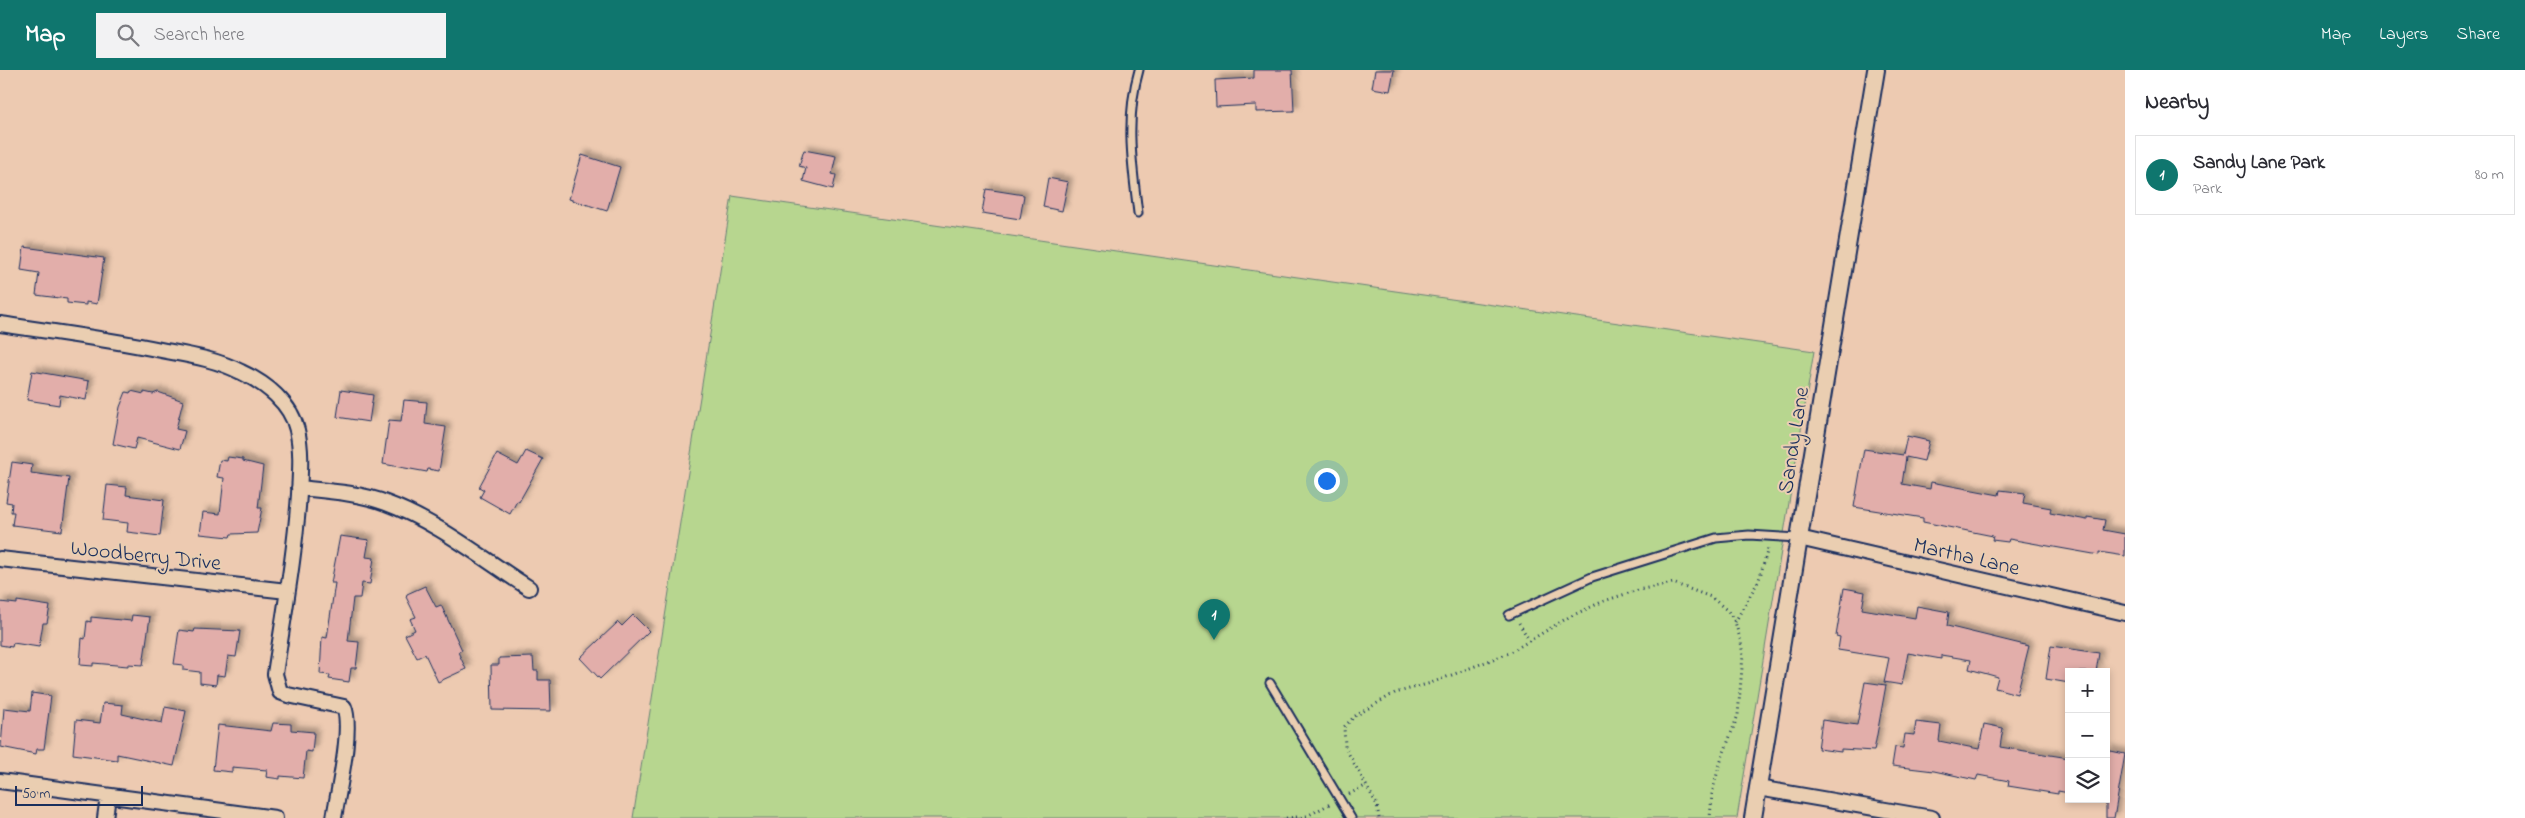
<!DOCTYPE html>
<meta charset="utf-8">
<style>
:root{--surface:#fff;--page:#f2f2f3;--text:#2b2b33;--muted:#7c7c81;--line:#e1e1e2;--accent:#0f766e}
body{margin:0;font-family:"Indie Flower",sans-serif;background:var(--page);color:var(--text)}
.controls{position:absolute;right:15px;bottom:15px;display:grid;overflow:hidden;border-radius:0px;box-shadow:0 2px 8px #0003}
.controls button{width:45px;height:45px;display:grid;place-items:center;padding:0;border:0;border-bottom:1px solid var(--line);background:var(--surface);color:var(--text);font:25px sans-serif}
.scale{position:absolute;left:15px;bottom:12px;width:128px;box-sizing:border-box;padding-left:5px;border:2px solid #1b2f5e;border-top:0;font-size:14px;line-height:18px;white-space:nowrap;color:#1b2f5e;-webkit-text-stroke:4px #eaceb1;paint-order:stroke}
.you{position:absolute;left:1326px;top:410px;width:18px;height:18px;margin:-12px;border:4px solid #fff;border-radius:50%;background:#1a73e8;box-shadow:0 0 0 8px #1a73e833}
.badge{display:grid;place-items:center;width:32px;height:32px;border-radius:50%;background:var(--accent);color:#fff;font-size:16px;font-weight:700}
.pin{position:absolute;translate:-50% -41px;filter:drop-shadow(0 1px 2px #0008)}
.pin::after{content:'';position:absolute;top:26px;width:18px;height:15px;background:inherit;clip-path:polygon(0 0,100% 0,50% 100%)}
.list{margin:0;padding:0;list-style:none}
h2{display:flex;justify-content:space-between;align-items:center;height:65px;margin:0;padding:0 20px;font-size:21px}
h2 small{font-size:16px;font-weight:400;color:var(--muted)}
.list li{display:grid;grid-template-columns:32px 1fr auto;gap:15px;align-items:center;box-sizing:border-box;height:80px;margin:0 10px 10px;padding:0 10px;border:1px solid var(--line);border-radius:0px}
.list b{display:block;font-size:19px;white-space:nowrap}
.list p{margin:0;font-size:16px;white-space:nowrap;color:var(--muted)}
.list em{font-size:16px;font-style:normal;color:var(--muted)}
.icon{flex:none;width:28px;height:28px;fill:none;stroke:currentColor;stroke-width:2;stroke-linecap:round;stroke-linejoin:round}
.map{position:relative;flex:none;width:2125px;height:748px;overflow:hidden}
header{display:flex;align-items:center;gap:30px;box-sizing:border-box;height:70px;padding:0 25px;background:var(--accent);color:#fff}
header strong{font-size:24px}
nav{display:flex;gap:28px;margin-inline-start:auto;font-size:18px}
.search{width:350px;height:45px;background:var(--page);display:flex;align-items:center;gap:12px;box-sizing:border-box;padding:0 18px;border-radius:0px;color:var(--muted);font-size:19px}
main{display:flex}
aside{flex:1;background:var(--surface)}
.map>svg:first-child{display:block}
</style>
<header>
<strong>Map</strong>
<div class="search"><svg class="icon" aria-label="search" viewBox="0 0 24 24"><circle cx="10" cy="10" r="6"/><path d="M15 15l6 6"/></svg>Search here</div>
<nav><a>Map</a><a>Layers</a><a>Share</a></nav>
</header>
<main>
<div class="map">
<svg width="2125" height="748" viewBox="0 0 2125 748">
<defs>
<filter id="shadow"><feDropShadow dx="4.5" dy="-4.5" stdDeviation="2.5" flood-color="#0004"/></filter>
</defs>
<rect width="100%" height="100%" fill="#edcab1"/>
<filter id="ink" filterUnits="userSpaceOnUse"><feTurbulence type="fractalNoise" baseFrequency=".02" numOctaves="2"/><feDisplacementMap in="SourceGraphic" scale="10" xChannelSelector="R" yChannelSelector="G"/><feConvolveMatrix kernelMatrix="1 2 1 2 8 2 1 2 1" color-interpolation-filters="sRGB"/></filter>
<g filter="url(#ink)">
<!-- green -->
<path fill="#b7d68f" stroke="#698276" d="M732,126L1814,281L1737,748H633Z"/>
<!-- building -->
<path fill="#e2aeaa" stroke="#1b2f5e" filter="url(#shadow)" d="M1254,0H1292L1294,41L1256,42V35L1216,37L1215,10L1254,8Z
M1375,0H1394L1390,21L1372,18Z
M804,80L836,86L832,104L836,105L833,119L803,111L806,98L799,96Z
M582,85L620,97L607,141L569,129Z
M1048,108L1068,112L1062,141L1043,137Z
M986,119L1024,125L1020,149L982,143Z
M24,177L104,188L97,234L86,232V235L67,233V229L36,225L39,203L21,200Z
M32,301L89,311L86,330L60,325L59,335L27,330Z
M341,320L373,325L369,352L337,347Z
M131,321L144,324V322L153,324L158,322L183,331L176,359L185,361L180,379L137,368L134,379L113,374L120,337L126,322L130,323Z
M404,330L427,332L425,354L446,357L439,401L428,399L427,402L383,394L389,350L401,351Z
M1907,366L1929,371L1924,391L1906,387L1902,414L1930,419L1931,412L1999,425L2000,420L2025,423L2023,433L2051,438L2050,443L2087,450V447L2105,450L2103,460L2125,464V486L2099,482V485L2009,469L2008,472L1992,470L1993,466L1923,452V448L1854,437L1864,379L1903,385Z
M526,381L543,389L519,432L517,431L510,444L480,427L484,420L479,417L497,384L518,395Z
M228,387L243,389V391L263,396L258,438H262L257,463L231,464L230,467L200,464L203,442L220,444L224,408L217,407L220,390L227,391Z
M12,392L32,395L31,403L69,408L62,461L12,455L14,442H11L12,433L6,432Z
M107,415L127,417L126,425L164,430L160,466L127,462L128,453L103,450Z
M340,466L369,470L366,487L374,488L370,514L362,513L360,528H353L348,571L359,572L356,598H351L349,612L329,609L330,605L320,604L322,567L327,568L335,513H331Z
M425,516L436,537L441,535L462,580L458,582L466,599L438,612L425,584L417,588L405,565L415,560L410,549L416,547L406,527L407,524Z
M1844,518L1865,522L1862,539L1915,548L1917,536L1949,542L1947,556L2029,576L2017,624L1995,618L1998,607L1969,599L1971,590L1941,585V589L1908,583L1902,615L1884,612L1889,588L1838,580L1840,567L1836,566Z
M17,531L50,536L47,553H43L39,577L13,573L12,577L0,575V532L17,534Z
M132,545L150,547L143,595L128,594V596L93,593V596L80,595L82,568L85,569L87,551L91,552V547L131,551Z
M633,545L649,561L600,609L580,588L618,552L622,556Z
M195,559L240,561L236,587L228,586L225,606L217,605L216,615L200,613V602L183,600V595L174,594L179,560L194,562Z
M2051,576L2099,583L2096,602H2069V613L2046,609Z
M533,587L534,601H538V610H550L551,641L492,640L491,595H499V588Z
M1865,612L1886,615L1874,681L1841,679V682L1818,679L1822,650L1857,655Z
M32,623L51,626L44,679H37L36,684L1,677L4,638L30,641Z
M103,633L123,635L122,644L162,653L165,637L186,641L174,696L117,684V690L73,684L76,650L100,653Z
M1916,652L1941,655L1939,671L1979,679L1984,654L2003,658L2000,677L2069,688V723L2058,721V724L2008,716L2009,711L1978,705L1976,710L1934,701L1892,696L1895,677L1903,678L1905,664L1914,665Z
M273,653L291,654V660L314,662L312,682L306,681L303,708L280,706V709L266,707L267,700L232,697V702L213,700L218,655L271,661Z
M2106,680L2125,684L2114,748H2106Z"/>
<g fill="none" stroke-linecap="round" stroke-linejoin="round">
<!-- service casing -->
<g stroke="#1b2f5e" stroke-width="11">
<path id="service" d="M1138,143C1132,94 1125,48 1139,0
M1509,545L1592,507L1716,468L1749,465L1798,468
M1270,613L1351,748"/>
</g>
<!-- minor casing -->
<g stroke="#1b2f5e" stroke-width="18">
<path id="minor" d="M0,254C54,262 108,269 161,280C188,285 216,289 241,302C265,313 291,333 297,360C302,381 300,403 299,424C295,484 284,544 275,604L280,622L288,625L344,637C353,658 338,722 334,748
M299,418C328,421 360,423 386,433C438,452 483,489 529,518
M1799,468L2125,543
M0,489L287,521
M0,711L275,748
M1758,718L1932,748
M105,748L108,726"/>
</g>
<!-- tertiary casing -->
<g stroke="#1b2f5e" stroke-width="20">
<path id="tertiary" d="M1753,748L1876,0"/>
</g>
<!-- path -->
<path stroke="#1b2f5e" stroke-width="3" stroke-dasharray="1 4" stroke-linecap="butt" d="M1735,552L1759,510L1768,478
M1519,553L1529,570
M1349,724L1367,715
M1286,748L1307,746L1330,734
M1379,748L1377,735L1345,677L1344,657L1355,646L1395,623L1431,613L1509,583L1569,547L1604,531L1638,520L1673,513L1711,527L1728,541L1735,552L1741,572L1743,586L1738,645L1719,696L1712,724L1710,748"/>
<!-- service -->
<use href="#service" stroke="#eaceb1" stroke-width="7"/>
<!-- minor -->
<use href="#minor" stroke="#eaceb1" stroke-width="14"/>
<!-- tertiary -->
<use href="#tertiary" stroke="#eaceb1" stroke-width="16"/>
</g>
</g>
<g text-anchor="middle" stroke-width="4" stroke-linejoin="round" paint-order="stroke">
<!-- street labels -->
<g font-size="22" fill="#1b2f5e" stroke="#eaceb1">
<text transform="translate(1792 370) rotate(-81)" y="8">Sandy Lane</text>
<text transform="translate(146 484) rotate(6)" y="8">Woodberry Drive</text>
<text transform="translate(1967 485) rotate(13)" y="8">Martha Lane</text>
</g>
</g>
</svg>
<div class="controls">
<button>+</button>
<button>−</button>
<button><svg class="icon" aria-label="layers" viewBox="0 0 24 24"><path d="M12 4l9 5-9 5-9-5zM3 14l9 5 9-5"/></svg></button>
</div>
<div class="scale">50 m</div>
<div class="you"></div>
<div class="pin badge" style="left:1214px;top:570px">1</div>
</div>
<aside>
<h2>Nearby<small></small></h2>
<ul class="list">
<li><span class="badge">1</span><div><b>Sandy Lane Park</b><p>Park</p></div><em>80 m</em></li>
</ul>
</aside>
</main>
